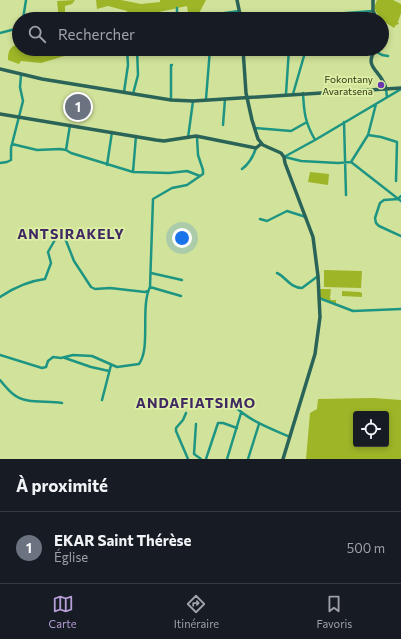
<!DOCTYPE html>
<html lang="fr">
<meta charset="utf-8">
<style>
:root{--surface:#171b24;--page:#242831;--text:#f1f3f6;--muted:#9ea1a6;--line:#363941;--accent:#b59ed6}
body{margin:0;font-family:Commissioner,sans-serif;background:var(--page);color:var(--text)}
.controls{position:absolute;right:12px;bottom:12px;display:grid;overflow:hidden;border-radius:4px;box-shadow:0 2px 6px #0003}
.controls button{width:36px;height:36px;display:grid;place-items:center;padding:0;border:0;border-bottom:1px solid var(--line);background:var(--surface);color:var(--text);font:20px sans-serif}
.you{position:absolute;left:182px;top:238px;width:14px;height:14px;margin:-10px;border:3px solid #fff;border-radius:50%;background:#1a73e8;box-shadow:0 0 0 6px #1a73e833}
.badge{display:grid;place-items:center;width:26px;height:26px;border-radius:50%;background:var(--accent);color:#fff;font-size:13px;font-weight:700}
.pin{position:absolute;translate:-50% -50%;border:2px solid #fff;box-shadow:0 1px 4px #0006}
.list{margin:0;padding:0;list-style:none}
h2{display:flex;justify-content:space-between;align-items:center;height:52px;margin:0;padding:0 16px;font-size:17px}
h2 small{font-size:13px;font-weight:400;color:var(--muted)}
.list li{display:grid;grid-template-columns:26px 1fr auto;gap:12px;align-items:center;box-sizing:border-box;height:72px;padding:0 16px;border-top:1px solid var(--line)}
.list b{display:block;font-size:15px;white-space:nowrap}
.list p{margin:0;font-size:13px;white-space:nowrap;color:var(--muted)}
.list em{font-size:13px;font-style:normal;color:var(--muted)}
.icon{flex:none;width:22px;height:22px;fill:none;stroke:currentColor;stroke-width:2;stroke-linecap:round;stroke-linejoin:round}
.map{position:relative;flex:none;width:401px;height:459px;overflow:hidden}
.search{position:absolute;background:var(--surface);box-shadow:0 2px 6px #0003;left:12px;right:12px;top:12px;height:44px;display:flex;align-items:center;gap:10px;box-sizing:border-box;padding:0 14px;border-radius:22px;color:var(--muted);font-size:15px}
.sheet{height:124px;background:var(--surface)}
nav{display:flex;justify-content:space-around;align-items:center;box-sizing:border-box;height:56px;border-top:1px solid var(--line);background:var(--surface);font-size:11px;color:var(--muted)}
nav a{display:grid;justify-items:center;gap:2px}
nav .on{color:var(--accent)}
.map>svg:first-child{display:block}
</style>
<div class="map">
<svg width="401" height="459" viewBox="0 0 401 459">
<rect width="100%" height="100%" fill="#d1e39a"/>
<!-- green -->
<path fill="#9db527" fill-rule="evenodd" d="M75,0L72,4L65,6V19H59L57,1Z
M96,0H121L141,4L160,2V0H206L196,19H189L187,6L145,15L138,19H125L127,16V11L108,6L97,9Z
M377,0H393L401,4V13L398,22L399,24L396,25L394,28C384,22 379,18 374,8Z
M19,43V49H76L78,52L41,63L21,61L19,64L8,60C8,50 10,47 19,43Z
M310,172L329,174L328,185L308,182Z
M324,270L362,271L361,288L324,287Z
M319,289H331L330,298L331,300H336V304L320,298Z
M342,291L360,292L362,293V297L342,296Z
M373,398L401,400V459H306L310,413L317,409L318,399ZM356,414H386V444H356Z"/>
<g fill="none" stroke-linecap="round" stroke-linejoin="round">
<!-- street -->
<path stroke="#1e9582" stroke-width="2.5" d="M177,8V19
M219,14V17H224L225,19
M23,19L26,0
M200,19L204,16L239,11
M266,19L373,11
M0,33L19,28
M178,49L180,51L191,49
M375,51L382,55L388,56
M128,53L137,54
M386,89L387,97
M124,92L128,65L127,49
M303,93C304,113 305,122 315,140
M133,94L138,75L137,49
M286,94L289,49
M293,94L306,49
M206,99L210,49
M171,100V65H172
M344,122L346,195
M70,125L66,150L71,153L133,172L169,173L187,171L200,176
M223,125L225,99
M255,128L291,131L307,122
M368,135L381,137L397,142L396,181
M188,138L193,101
M12,144L37,150L60,149L66,150
M284,157L315,140L401,89
M285,157L301,161L338,163L351,162L368,135L376,104
M351,162L401,201
M0,163L7,162L11,160V148L23,101L20,87L21,75
M107,165L112,132
M242,169C249,164 253,157 256,148
M133,172L136,136
M401,196L398,199L384,200L380,203L375,218L376,223L379,226L401,236
M260,219L267,221L287,211L306,217
M151,273L182,280
M277,273C286,277 290,288 302,288L318,276
M150,287L181,296
M0,297C15,287 28,281 45,279L51,263L48,252L60,231L63,233L74,261L91,287L95,289L110,288L145,292L148,291
M319,298L353,311L401,309
M0,355L42,368L46,367L48,361L53,357L61,358L73,355L92,356L117,367L139,364C151,348 140,307 150,287L153,199L172,188L187,185L203,174V170L198,155L197,137
M65,358L91,367L109,371
M0,380C4,385 8,390 13,394C26,405 46,400 62,403
M102,400L111,365
M231,403C249,421 267,427 290,437
M186,413L183,420L176,428V431L188,459
M196,424L194,454L201,459
M206,459L218,423H223L237,428
M227,459L241,413
M248,459L259,424"/>
<!-- secondary -->
<path stroke="#2a6358" stroke-width="3.5" d="M237,0L241,19
M373,0V11L377,19
M382,26C385,32 386,37 382,42
M243,49L246,93L252,120L258,139L263,145L281,153L284,157L285,163L313,237L318,276L320,317L315,354L283,459
M376,49C362,68 382,70 386,89
M0,69L42,79L171,100L193,101L401,88
M0,114L156,140L164,141L196,136L256,148L261,144"/>
</g>
<!-- markers -->
<circle fill="#6b37ae" stroke="#def0a6" stroke-width="1.5" cx="381" cy="85" r="4"/>
<g text-anchor="middle" stroke-width="3.5" stroke-linejoin="round" paint-order="stroke">
<!-- poi labels -->
<g font-size="10" fill="#2f3518" stroke="#def0a6" text-anchor="end">
<text x="373" y="83">Fokontany<tspan x="373" dy="12">Avaratsena</tspan></text>
</g>
<!-- district labels -->
<g font-size="14" font-weight="bold" letter-spacing="1" fill="#402863" stroke="#def0a6">
<text x="71" y="239">ANTSIRAKELY</text>
<text x="196" y="408">ANDAFIATSIMO</text>
</g>
</g>
</svg>
<div class="controls">
<button><svg class="icon" aria-label="locate" viewBox="0 0 24 24"><circle cx="12" cy="12" r="6"/><path d="M12 2v4M12 18v4M2 12h4M18 12h4"/></svg></button>
</div>
<div class="you"></div>
<div class="pin badge" style="left:78px;top:107px;background:#6b7280">1</div>
<div class="search"><svg class="icon" aria-label="search" viewBox="0 0 24 24"><circle cx="10" cy="10" r="6"/><path d="M15 15l6 6"/></svg>Rechercher</div>
</div>
<section class="sheet">
<h2>À proximité<small></small></h2>
<ul class="list">
<li><span class="badge" style="background:#6b7280">1</span><div><b>EKAR Saint Thérèse</b><p>Église</p></div><em>500 m</em></li>
</ul>
</section>
<nav>
<a class="on"><svg class="icon" aria-label="map" viewBox="0 0 24 24"><path d="M3 6l6-2 6 2 6-2v14l-6 2-6-2-6 2zM9 4v14M15 6v14"/></svg>Carte</a>
<a><svg class="icon" aria-label="directions" viewBox="0 0 24 24"><path d="M12 3l9 9-9 9-9-9zM9 14v-3h6M13 9l2 2-2 2"/></svg>Itinéraire</a>
<a><svg class="icon" aria-label="saved" viewBox="0 0 24 24"><path d="M7 4h10v16l-5-4-5 4z"/></svg>Favoris</a>
</nav>
